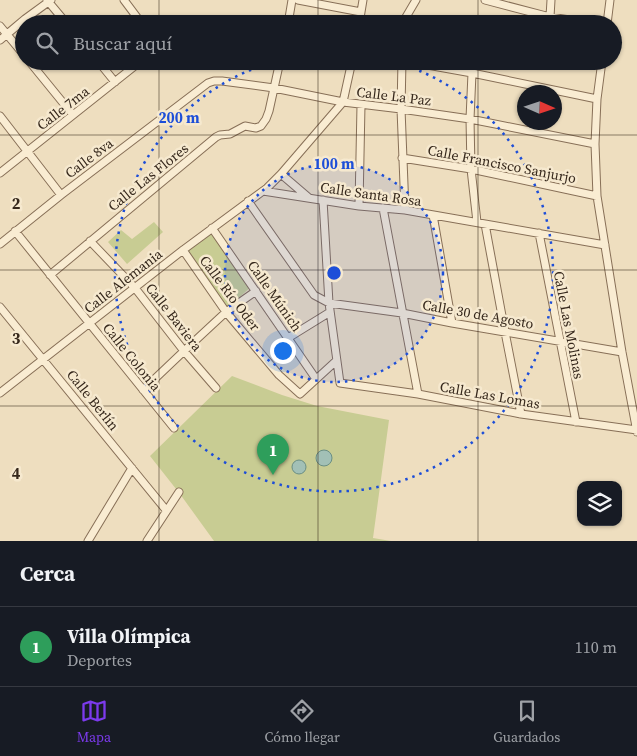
<!DOCTYPE html>
<html lang="es">
<meta charset="utf-8">
<style>
:root{--surface:#171b24;--page:#242831;--text:#f1f3f6;--muted:#9ea1a6;--line:#363941;--accent:#7c3aed}
body{margin:0;font-family:"Source Serif 4",serif;background:var(--page);color:var(--text)}
.controls{position:absolute;right:15px;bottom:15px;display:grid;overflow:hidden;border-radius:10px;box-shadow:0 1px 4px #0004}
.controls button{width:45px;height:45px;display:grid;place-items:center;padding:0;border:0;border-bottom:1px solid var(--line);background:var(--surface);color:var(--text);font:25px sans-serif}
.compass{position:absolute;left:517px;top:85px;width:45px;height:45px;border-radius:50%;background:var(--surface);box-shadow:0 1px 4px #0004;rotate:93deg}
.you{position:absolute;left:282px;top:350px;width:18px;height:18px;margin:-12px;border:4px solid #fff;border-radius:50%;background:#1a73e8;box-shadow:0 0 0 8px #1a73e833}
.badge{display:grid;place-items:center;width:32px;height:32px;border-radius:50%;background:var(--accent);color:#fff;font-size:16px;font-weight:700}
.pin{position:absolute;translate:-50% -41px;filter:drop-shadow(0 1px 2px #0008)}
.pin::after{content:'';position:absolute;top:26px;width:18px;height:15px;background:inherit;clip-path:polygon(0 0,100% 0,50% 100%)}
.list{margin:0;padding:0;list-style:none}
h2{display:flex;justify-content:space-between;align-items:center;height:65px;margin:0;padding:0 20px;font-size:21px}
h2 small{font-size:16px;font-weight:400;color:var(--muted)}
.list li{display:grid;grid-template-columns:32px 1fr auto;gap:15px;align-items:center;box-sizing:border-box;height:80px;padding:0 20px;border-top:1px solid var(--line)}
.list b{display:block;font-size:19px;white-space:nowrap}
.list p{margin:0;font-size:16px;white-space:nowrap;color:var(--muted)}
.list em{font-size:16px;font-style:normal;color:var(--muted)}
.icon{flex:none;width:28px;height:28px;fill:none;stroke:currentColor;stroke-width:2;stroke-linecap:round;stroke-linejoin:round}
.map{position:relative;flex:none;width:637px;height:541px;overflow:hidden}
.search{position:absolute;background:var(--surface);box-shadow:0 1px 4px #0004;left:15px;right:15px;top:15px;height:55px;display:flex;align-items:center;gap:12px;box-sizing:border-box;padding:0 18px;border-radius:28px;color:var(--muted);font-size:19px}
.sheet{height:145px;background:var(--surface)}
nav{display:flex;justify-content:space-around;align-items:center;box-sizing:border-box;height:70px;border-top:1px solid var(--line);background:var(--surface);font-size:14px;color:var(--muted)}
nav a{display:grid;justify-items:center;gap:2px}
nav .on{color:var(--accent)}
.map>svg:first-child{display:block}
</style>
<div class="map">
<svg width="637" height="541" viewBox="0 0 637 541">
<rect width="100%" height="100%" fill="#eedebf"/>
<!-- green -->
<path fill="#c8cc93" d="M154,222L163,232L127,264L108,242L121,230L132,239Z
M211,228L252,286L225,310L183,249Z
M232,376L282,395L317,406L389,420L373,538L391,541H214L180,494L150,456Z"/>
<!-- water -->
<path fill="#a2c0b6" stroke="#6a8e83" d="M316 458a8 8 0 1 1 16 0a8 8 0 1 1-16 0Z
M292 467a7 7 0 1 1 14 0a7 7 0 1 1-14 0Z"/>
<g fill="none" stroke-linecap="round" stroke-linejoin="round">
<!-- minor casing -->
<g stroke="#876f57" stroke-width="9">
<path id="minor" d="M47,0L67,24
M124,0L142,24
M298,0L361,12
M485,0L550,17L596,24
M550,17L551,0
M288,24L292,0
M359,24L363,0
M404,24L406,17L416,0
M607,24L610,0
M0,26L24,55
M0,40L25,19L51,0
M29,61L73,115
M98,61L115,82
M402,61L401,109L405,210
M405,61L472,73L597,99
M602,61L597,99L595,144L597,196L622,352L637,432
M472,73L470,119L471,169L477,222
M0,116L61,195
M402,158L471,169L597,196
M0,173L141,61
M281,174L309,198
M263,191L359,206L405,210L605,245
M323,200L329,303L340,383L418,394L521,414L637,430
M248,201L314,295L329,303L402,313L452,323L622,352
M359,206L361,105
M383,208L418,394
M433,215L452,323
M485,224L505,332L521,414
M212,228L316,379
M15,231L174,428
M539,233L576,422
M90,241L135,288L184,351L216,388
M0,244L61,195L208,83L214,81H222L274,88L343,102L401,109L470,119L595,144
M183,250L226,312L279,375L300,394L336,361
M50,275L216,137L220,135L230,134L245,126L256,128L261,126L266,119L269,111L280,61
M0,307L166,510
M288,338L330,312
M143,390L184,351L226,312L256,291
M0,393L183,250L267,188L281,174L343,102L352,61
M88,541L132,468
M147,541L179,492"/>
</g>
<!-- minor -->
<use href="#minor" stroke="#f9ecd2" stroke-width="7"/>
</g>
<!-- grid -->
<path fill="none" stroke="#36281c" stroke-width="1" stroke-opacity="0.55" d="M159,0V24M318,0V24M478,0V24M159,61V541M318,61V541M478,61V541M0,135H637M0,270H637M0,406H637"/>
<!-- distance rings -->
<circle cx="334" cy="273" r="109" fill="#1d4ed8" fill-opacity=".12"/>
<g fill="none" stroke="#1d4ed8" stroke-width="2.5" stroke-dasharray="2.5 5">
<circle cx="334" cy="273" r="109"/>
<path d="M391 61A219 219 0 1 1 277 61"/>
</g>
<g text-anchor="middle" stroke-width="5" stroke-linejoin="round" paint-order="stroke">
<!-- street labels -->
<g font-size="14" fill="#36281c" stroke="#f6e9cf">
<text transform="translate(394 96) rotate(7)" y="5">Calle La Paz</text>
<text transform="translate(63 108) rotate(-38)" y="5">Calle 7ma</text>
<text transform="translate(89 158) rotate(-37)" y="5">Calle 8va</text>
<text transform="translate(502 164) rotate(11)" y="5">Calle Francisco Sanjurjo</text>
<text transform="translate(148 177) rotate(-39)" y="5">Calle Las Flores</text>
<text transform="translate(371 194) rotate(8)" y="5">Calle Santa Rosa</text>
<text transform="translate(123 281) rotate(-38)" y="5">Calle Alemania</text>
<text transform="translate(230 293) rotate(53)" y="5">Calle Río Oder</text>
<text transform="translate(275 296) rotate(55)" y="5">Calle Múnich</text>
<text transform="translate(478 314) rotate(10)" y="5">Calle 30 de Agosto</text>
<text transform="translate(174 317) rotate(52)" y="5">Calle Baviera</text>
<text transform="translate(569 325) rotate(79)" y="5">Calle Las Molinas</text>
<text transform="translate(132 357) rotate(51)" y="5">Calle Colonia</text>
<text transform="translate(490 395) rotate(10)" y="5">Calle Las Lomas</text>
<text transform="translate(93 400) rotate(51)" y="5">Calle Berlín</text>
</g>
</g>
<g font-size="16" text-anchor="middle" font-weight="bold" fill="#36281c" stroke="#f6e9cf" stroke-width="5" stroke-linejoin="round" paint-order="stroke">
<text x="16" y="209">2</text>
<text x="16" y="344">3</text>
<text x="16" y="479">4</text>
</g>
<circle cx="334" cy="273" r="8" fill="#1d4ed8" stroke="#f6e9cf" stroke-width="2.5"/>
<g font-size="15" text-anchor="middle" font-weight="bold" fill="#1d4ed8" stroke="#f6e9cf" stroke-width="5" stroke-linejoin="round" paint-order="stroke">
<text x="179" y="123">200 m</text>
<text x="334" y="169">100 m</text>
</g>
</svg>
<div class="controls">
<button><svg class="icon" aria-label="layers" viewBox="0 0 24 24"><path d="M12 4l9 5-9 5-9-5zM3 14l9 5 9-5"/></svg></button>
</div>
<svg class="compass" viewBox="-18 -18 36 36"><path d="M0-13l5 13h-10z" fill="#e53935"/><path d="M0 13l5-13h-10z" fill="#9ea1a6"/></svg>
<div class="you"></div>
<div class="pin badge" style="left:273px;top:475px;background:#2e9e5b">1</div>
<div class="search"><svg class="icon" aria-label="search" viewBox="0 0 24 24"><circle cx="10" cy="10" r="6"/><path d="M15 15l6 6"/></svg>Buscar aquí</div>
</div>
<section class="sheet">
<h2>Cerca<small></small></h2>
<ul class="list">
<li><span class="badge" style="background:#2e9e5b">1</span><div><b>Villa Olímpica</b><p>Deportes</p></div><em>110 m</em></li>
</ul>
</section>
<nav>
<a class="on"><svg class="icon" aria-label="map" viewBox="0 0 24 24"><path d="M3 6l6-2 6 2 6-2v14l-6 2-6-2-6 2zM9 4v14M15 6v14"/></svg>Mapa</a>
<a><svg class="icon" aria-label="directions" viewBox="0 0 24 24"><path d="M12 3l9 9-9 9-9-9zM9 14v-3h6M13 9l2 2-2 2"/></svg>Cómo llegar</a>
<a><svg class="icon" aria-label="saved" viewBox="0 0 24 24"><path d="M7 4h10v16l-5-4-5 4z"/></svg>Guardados</a>
</nav>
